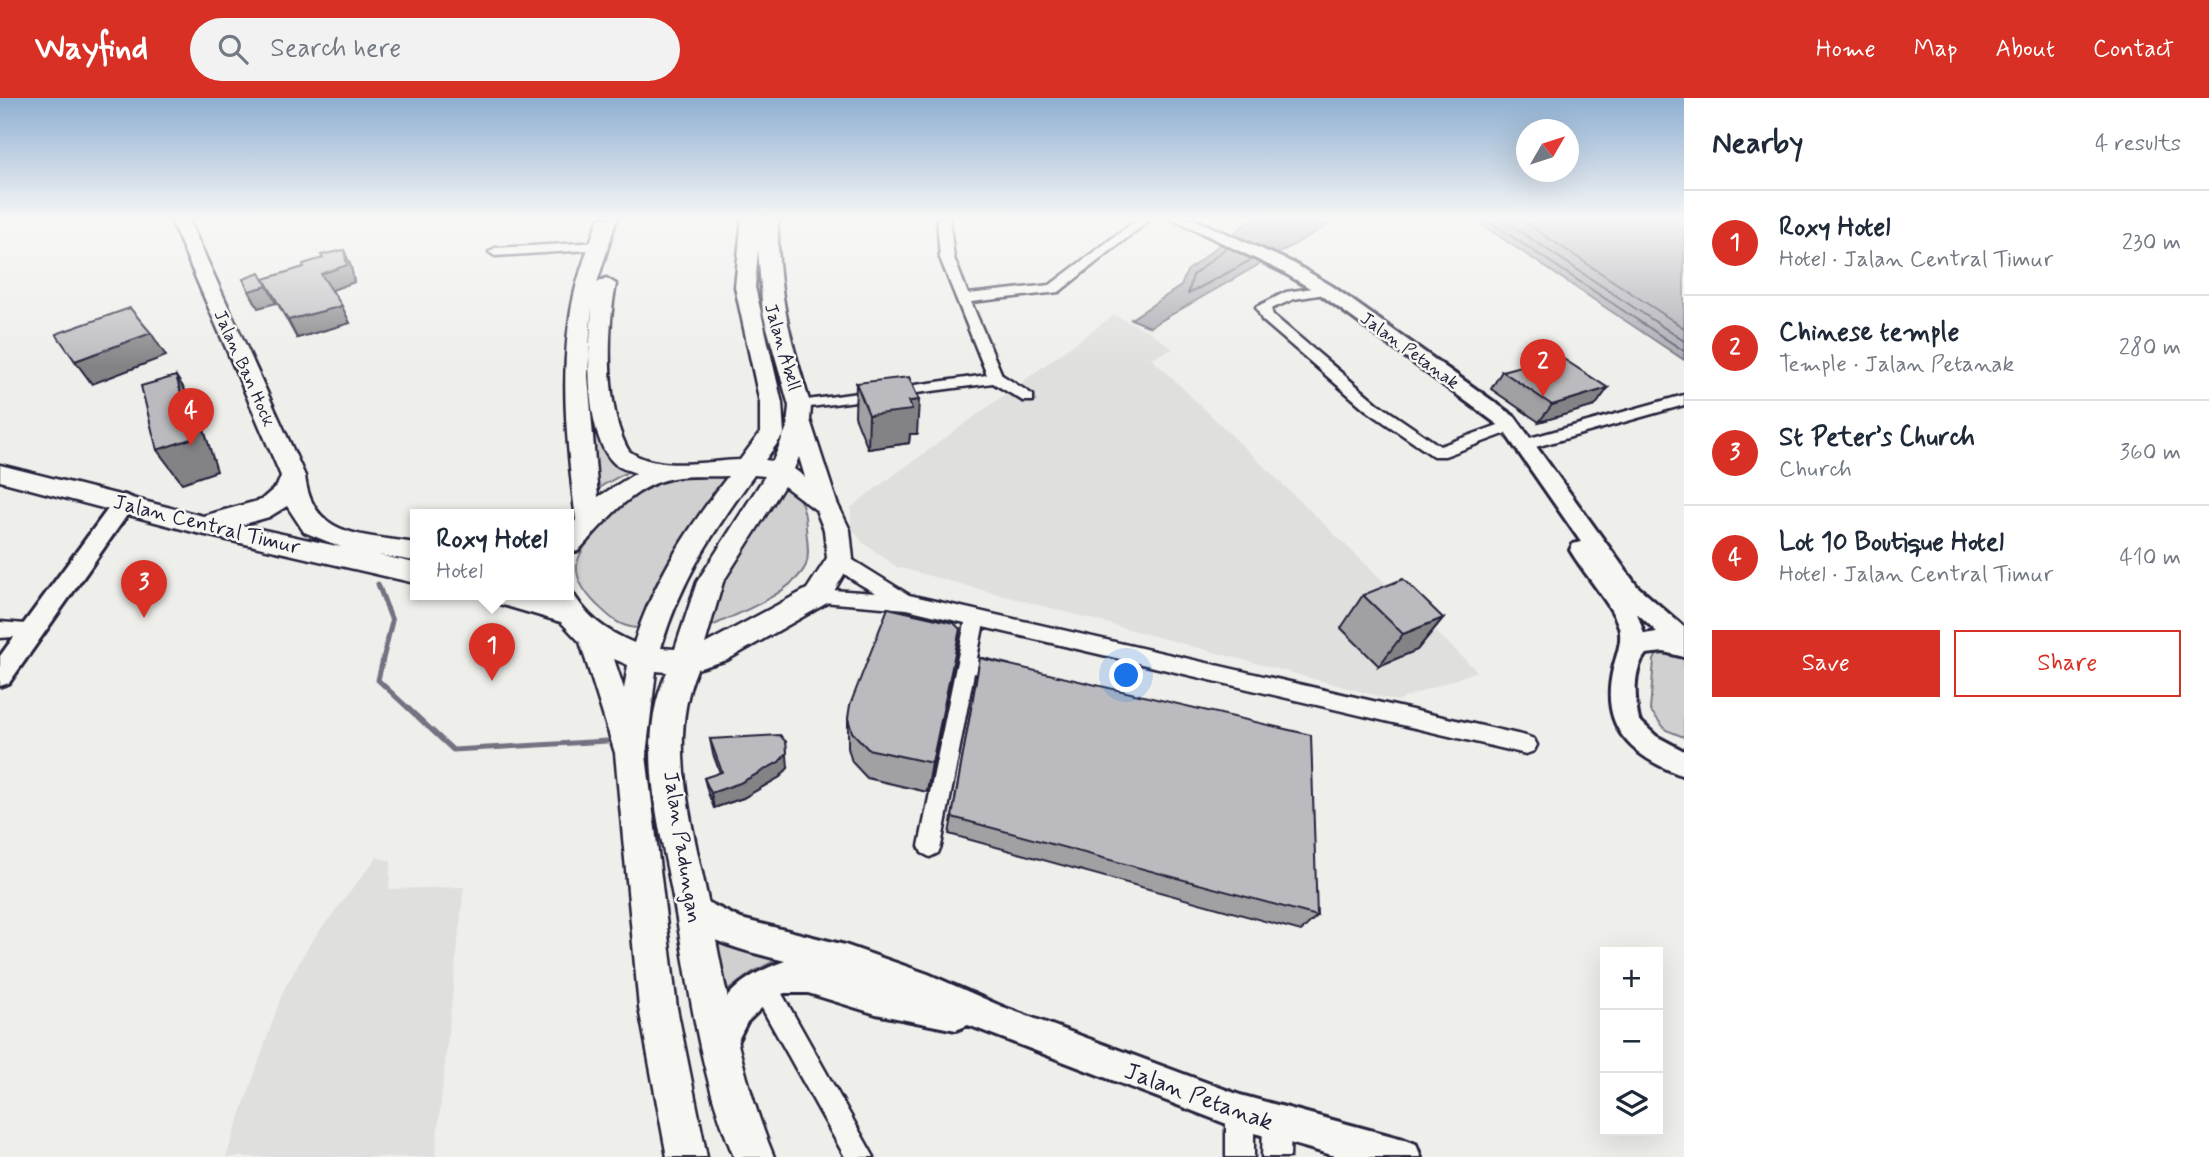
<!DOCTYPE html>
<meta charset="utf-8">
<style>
:root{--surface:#fff;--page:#f2f2f3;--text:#1f2937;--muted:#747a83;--line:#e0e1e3;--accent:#d93025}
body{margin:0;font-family:Mynerve,sans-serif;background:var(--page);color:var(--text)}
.controls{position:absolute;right:21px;bottom:21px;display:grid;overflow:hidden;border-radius:0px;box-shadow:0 7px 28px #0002}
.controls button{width:63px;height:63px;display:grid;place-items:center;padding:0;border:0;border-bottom:2px solid var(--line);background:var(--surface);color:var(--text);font:35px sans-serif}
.compass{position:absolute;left:1516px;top:21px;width:63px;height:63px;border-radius:50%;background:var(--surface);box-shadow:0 7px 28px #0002;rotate:51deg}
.you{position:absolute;left:1127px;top:578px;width:24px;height:24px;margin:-18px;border:5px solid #fff;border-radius:50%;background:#1a73e8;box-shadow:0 0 0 10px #1a73e833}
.badge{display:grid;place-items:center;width:46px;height:46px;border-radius:50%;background:var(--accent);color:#fff;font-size:23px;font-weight:700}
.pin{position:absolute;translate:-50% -58px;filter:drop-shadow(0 2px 4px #0008)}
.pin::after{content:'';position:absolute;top:37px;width:24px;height:21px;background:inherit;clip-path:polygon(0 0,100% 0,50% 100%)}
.popup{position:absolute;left:410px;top:411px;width:164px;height:91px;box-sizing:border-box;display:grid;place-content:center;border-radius:0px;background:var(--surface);filter:drop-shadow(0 2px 5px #0005);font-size:23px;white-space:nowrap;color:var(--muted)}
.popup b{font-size:26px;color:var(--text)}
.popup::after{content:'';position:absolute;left:50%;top:100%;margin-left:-14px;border:14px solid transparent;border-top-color:var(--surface)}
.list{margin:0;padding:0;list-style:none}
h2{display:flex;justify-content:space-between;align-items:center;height:91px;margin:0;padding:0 28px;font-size:30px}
h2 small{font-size:23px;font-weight:400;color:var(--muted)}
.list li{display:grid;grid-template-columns:46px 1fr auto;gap:21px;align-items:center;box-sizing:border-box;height:105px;padding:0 28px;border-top:2px solid var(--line)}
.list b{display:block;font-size:26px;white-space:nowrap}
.list p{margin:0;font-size:23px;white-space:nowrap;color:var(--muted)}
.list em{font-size:23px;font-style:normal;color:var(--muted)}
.actions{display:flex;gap:14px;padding:21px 28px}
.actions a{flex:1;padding:16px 0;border:2px solid var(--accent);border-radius:0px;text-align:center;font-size:24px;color:var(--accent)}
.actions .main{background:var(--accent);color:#fff}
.icon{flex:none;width:38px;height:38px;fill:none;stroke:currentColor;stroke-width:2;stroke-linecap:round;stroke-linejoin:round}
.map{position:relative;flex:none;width:1684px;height:1059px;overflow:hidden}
header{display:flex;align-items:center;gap:42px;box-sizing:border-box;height:98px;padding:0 35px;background:var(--accent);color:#fff}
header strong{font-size:33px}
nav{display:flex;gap:38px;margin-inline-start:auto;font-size:24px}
.search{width:490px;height:63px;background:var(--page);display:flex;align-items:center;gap:18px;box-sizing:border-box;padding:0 24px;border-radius:38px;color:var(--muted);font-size:26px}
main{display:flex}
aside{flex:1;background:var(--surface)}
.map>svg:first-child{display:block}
</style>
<header>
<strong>Wayfind</strong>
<div class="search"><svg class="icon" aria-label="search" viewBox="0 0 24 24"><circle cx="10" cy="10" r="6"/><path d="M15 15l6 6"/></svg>Search here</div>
<nav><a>Home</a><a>Map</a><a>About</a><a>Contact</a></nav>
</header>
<main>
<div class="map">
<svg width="1684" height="1059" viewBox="0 0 1684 1059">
<rect width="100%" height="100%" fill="#eeeeeb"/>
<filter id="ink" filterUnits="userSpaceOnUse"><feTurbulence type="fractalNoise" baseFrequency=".0143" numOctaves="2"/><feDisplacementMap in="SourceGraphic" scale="14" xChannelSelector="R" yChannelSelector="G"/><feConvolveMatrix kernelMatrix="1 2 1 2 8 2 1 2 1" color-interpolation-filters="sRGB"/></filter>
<g filter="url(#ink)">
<!-- built -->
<path fill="#dfdfde" d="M1114,217L1149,233L1173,251L1151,260L1477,573L1396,603L897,469L862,444L851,428V410L864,399Z
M377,759L391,763L389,791L464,789L435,1059H226L283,893L311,844Z"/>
<!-- green -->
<path fill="#d0d0d1" stroke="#797986" stroke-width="2" d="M594,316L635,370L603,387L593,398L587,317Z
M732,375C688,428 661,465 637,530C618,528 611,520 597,507C562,472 577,454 607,423C617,413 626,400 637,393C663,375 702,378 732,375Z
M782,386C801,397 805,408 806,430C807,442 810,456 806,467C793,497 725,521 696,535L706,506Z
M1670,553L1684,554V639L1666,632L1650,612L1654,562L1657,556Z
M710,833L791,854L751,875L723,896Z"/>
<!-- water -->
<path fill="#a7a7af" stroke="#727281" stroke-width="2" d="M1253,120H1340L1150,229L1131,221L1181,188L1187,173Z
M1472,120H1684V262Z"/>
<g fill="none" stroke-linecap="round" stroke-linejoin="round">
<!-- shore -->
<path stroke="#575769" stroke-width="2" d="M1484,120L1684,253
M1500,120L1684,243
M1518,120L1684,230
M1227,149L1193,177L1188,196L1253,161"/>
<!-- stream -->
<path stroke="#727281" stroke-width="5" d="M378,486L392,523L378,582L453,652L607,643"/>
<!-- minor casing -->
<g stroke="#22223b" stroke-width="5">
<path id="minor" d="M937,120H949L954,160L968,196L1050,187L1139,120H1152L1059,194L971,204L1002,277L1033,297V303H1023L993,285L795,311L792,308L800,303L987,277L940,160Z
M599,144L605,148L604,151L495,158L489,154L495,150Z
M1326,188L1331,189V195L1294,201L1271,211L1273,217L1377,305L1440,348L1501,326L1509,331L1507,335L1445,358H1433L1366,312L1262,222L1256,209L1286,194Z
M1684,297V307L1525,352L1517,347L1519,343Z
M840,454L909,497L1526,638L1534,641L1537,647L1534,653L1526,656L983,529L977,560L1009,568L1012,574L1009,580L1002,582L974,575L941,748L938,755L930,759L922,755L919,748L965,525L907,511L810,503L808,498L810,493L817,491L876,495C860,486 841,477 831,461L834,456Z
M0,524L39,527L42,532L39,537L0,540Z
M763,874L772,878L874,1059H845L754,896L750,887L754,878Z
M1240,1000L1250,1004L1254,1014V1059H1226V1014L1230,1004Z
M1277,1012L1287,1016L1291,1026L1290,1059H1262L1263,1026L1267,1016Z"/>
</g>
<!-- tertiary casing -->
<g stroke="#22223b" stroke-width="6">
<path id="tertiary" d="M1171,120H1191L1293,165L1332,188L1515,319L1637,488L1684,529V559L1664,554L1646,556C1632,572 1635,603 1639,622L1656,638L1684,653V678C1632,659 1599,630 1613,571C1616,557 1623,544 1619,529C1613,508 1582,473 1570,452L1573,446L1581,444L1501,329L1320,196L1281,173ZM1637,515L1657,534L1644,536Z
M124,397L132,400L135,405L132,410L9,585L0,588V558L116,400Z
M693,797L741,821L845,847L928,876L1003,909L1240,997L1403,1041L1416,1046L1421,1059H1339L1240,1031L968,927L956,932L876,916L808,895H785L773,899L747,924L730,958L718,963L706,958L701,946C720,900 737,880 785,863C755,855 690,842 678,812L682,802Z"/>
</g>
<!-- secondary casing -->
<g stroke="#22223b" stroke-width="5">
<path id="secondary" d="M170,120H188L305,378C312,441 364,436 415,445V463L378,457L415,465V485L197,435L0,383V367L203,418L261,402L277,388L281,378ZM287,408L304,434L341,449L241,427L269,419Z
M599,120H617L597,185L606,180L616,186C607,230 605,314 629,353C657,374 707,363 740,362L760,335V305L735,189L742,120H778C776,189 790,242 811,308L810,322L837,405L850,432L853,461L827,505L727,562L697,571C665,647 695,735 710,812C727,897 741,979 774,1059H734C700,979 690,895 675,810C662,735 633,646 667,574L656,573L646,657L677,910L707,1059H667L639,910L615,655L580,544L561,524L492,504L489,497H569L570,490C586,519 604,532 634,545C654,482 688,430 728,378C710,379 690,377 673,380C632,388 605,424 578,453L569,455V430L576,422C567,349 558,270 574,197C580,171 590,145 599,120ZM758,152L763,215L789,308L787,329L773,363L765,362L784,336L782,305L755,189ZM592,209C588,248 584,333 612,363C618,370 628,372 636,375L598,399L588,278ZM799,359L805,379L794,371ZM754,377L765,378L697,484L675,551L661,550C681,482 713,434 754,377ZM784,388L816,412L824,432L827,460L807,491L705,546L723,484ZM614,561L628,567L624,591Z"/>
</g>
<!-- minor -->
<use href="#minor" fill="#f6f6f2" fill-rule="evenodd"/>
<!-- tertiary -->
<use href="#tertiary" fill="#f6f6f2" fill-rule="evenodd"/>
<!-- secondary -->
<use href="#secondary" fill="#f6f6f2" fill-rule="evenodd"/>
</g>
<!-- wall -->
<path fill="#a1a1a4" stroke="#22223b" stroke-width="2" d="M344,152L351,169L354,184L332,192L350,225L297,240L264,181L304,169L323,160Z
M1502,273L1608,290L1595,308L1539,324L1491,291Z
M856,285L917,336H910L909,345L868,351L855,318Z
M1363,497L1443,520L1417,552L1379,568L1341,530Z
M960,531L955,563L927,694L867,680L852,664L848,650V620Z
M980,560L1317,818L1301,833L949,736Z
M710,641L788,670L780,679L743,700L714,710L708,695L704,680L720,675L713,656Z"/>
<!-- shaded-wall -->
<path fill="#838386" stroke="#22223b" stroke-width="2" d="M344,152L351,169L354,184L329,193L321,176Z
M267,188L276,205L258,210L249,193Z
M342,208L350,225L297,240L288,222Z
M151,235L166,258L92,286L75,263Z
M176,278L198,312L217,373L182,385L157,352Z
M1608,290L1595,308L1539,324L1552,307Z
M919,302L917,336H910L909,345L868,351L869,317L909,303Z
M1443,520L1417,552L1379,568L1403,536Z
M960,531L955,563L927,694L932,665Z
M786,644L788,670L780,679L743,700L714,710L711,695Z"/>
<!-- building -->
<path fill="#bbbbbf" stroke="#22223b" stroke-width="2" d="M344,152L347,167L321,176L342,208L288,222L264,181L304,169L303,166L323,160L321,157Z
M260,175L267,188L249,193L243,181Z
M130,210L151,235L75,263L56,236Z
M1559,258L1608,290L1552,307L1502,273Z
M176,278L194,340L157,352L141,288Z
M909,279L919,302L909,303L912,312L869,317L856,285Z
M1403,481L1443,520L1403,536L1363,497Z
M888,510L954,525L960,531L932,665L868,651L852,634L848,620L850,607Z
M980,560L1311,637L1317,818L952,719Z
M780,637L786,644L787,655L779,664L740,685L711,695L704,680L722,674L710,641Z"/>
</g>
<!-- sky -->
<linearGradient id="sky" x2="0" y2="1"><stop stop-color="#8eafd1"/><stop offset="0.45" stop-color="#f7f7f6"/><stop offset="1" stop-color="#f7f7f6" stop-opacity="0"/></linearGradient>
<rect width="1684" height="268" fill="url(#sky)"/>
<g text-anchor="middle" stroke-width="5" stroke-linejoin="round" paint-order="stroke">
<!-- far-street labels -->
<g font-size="18" fill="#22223b" stroke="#f6f6f2">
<text transform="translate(783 249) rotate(74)" y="6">Jalan Abell</text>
<text transform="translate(1410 252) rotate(36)" y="6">Jalan Petanak</text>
<text transform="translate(245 270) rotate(66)" y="6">Jalan Ban Hock</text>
</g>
<!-- street labels -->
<g font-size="21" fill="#22223b" stroke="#f6f6f2">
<text transform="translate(207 426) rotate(14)" y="7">Jalan Central Timur</text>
<text transform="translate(683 749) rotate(81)" y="7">Jalan Padungan</text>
</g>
<!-- near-street labels -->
<g font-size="24" fill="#22223b" stroke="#f6f6f2">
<text transform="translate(1199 998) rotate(20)" y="8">Jalan Petanak</text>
</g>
</g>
</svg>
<div class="controls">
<button>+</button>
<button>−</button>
<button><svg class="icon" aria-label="layers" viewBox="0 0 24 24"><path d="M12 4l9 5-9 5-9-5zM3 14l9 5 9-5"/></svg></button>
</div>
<svg class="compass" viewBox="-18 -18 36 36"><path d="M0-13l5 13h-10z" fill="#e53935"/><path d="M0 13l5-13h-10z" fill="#747a83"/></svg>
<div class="you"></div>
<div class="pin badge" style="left:492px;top:583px">1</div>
<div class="popup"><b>Roxy Hotel</b>Hotel</div>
<div class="pin badge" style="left:1543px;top:299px">2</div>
<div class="pin badge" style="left:144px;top:520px">3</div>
<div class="pin badge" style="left:191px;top:348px">4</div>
</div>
<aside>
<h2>Nearby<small>4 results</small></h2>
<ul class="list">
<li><span class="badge">1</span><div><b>Roxy Hotel</b><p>Hotel · Jalan Central Timur</p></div><em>230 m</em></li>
<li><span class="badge">2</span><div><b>Chinese temple</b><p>Temple · Jalan Petanak</p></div><em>280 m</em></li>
<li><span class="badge">3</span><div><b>St Peter’s Church</b><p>Church</p></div><em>360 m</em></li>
<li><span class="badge">4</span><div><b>Lot 10 Boutique Hotel</b><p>Hotel · Jalan Central Timur</p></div><em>410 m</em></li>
</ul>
<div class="actions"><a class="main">Save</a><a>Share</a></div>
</aside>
</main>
